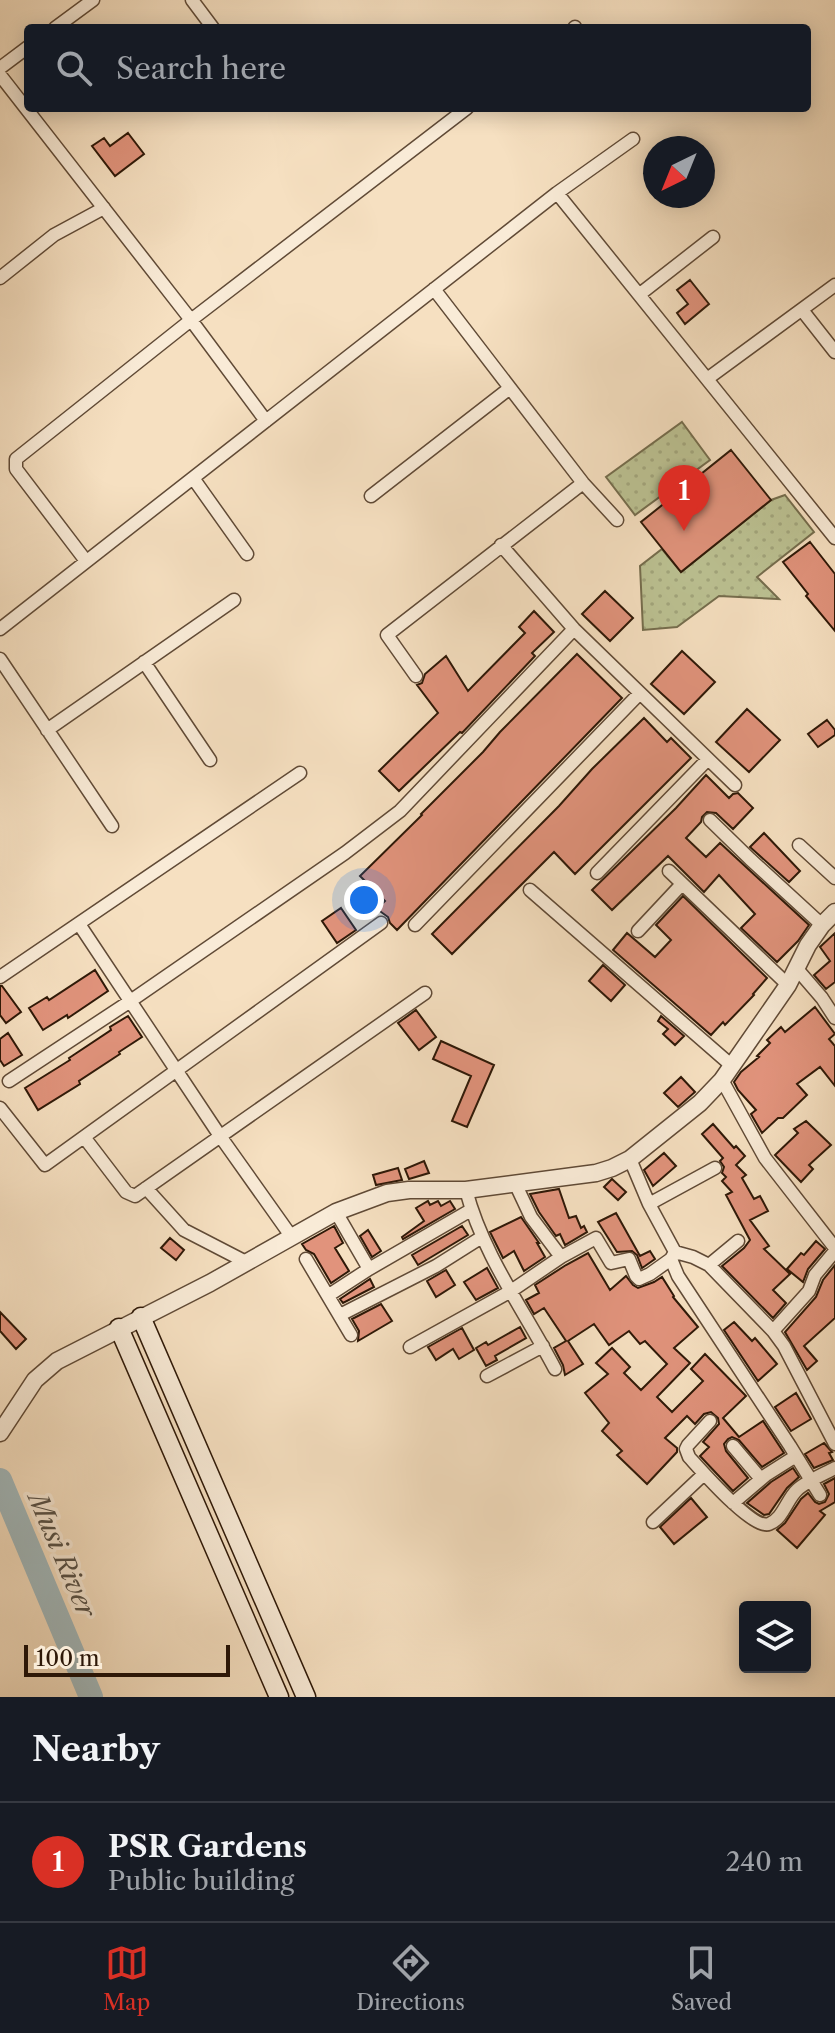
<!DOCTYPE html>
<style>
:root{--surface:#171b24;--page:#242831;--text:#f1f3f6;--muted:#9ea1a6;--line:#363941;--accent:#d93025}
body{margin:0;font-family:"Libre Caslon Text",serif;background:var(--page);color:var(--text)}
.controls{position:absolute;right:24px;bottom:24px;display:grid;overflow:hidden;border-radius:8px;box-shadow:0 4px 20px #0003}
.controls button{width:72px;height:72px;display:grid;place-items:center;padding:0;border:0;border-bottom:2px solid var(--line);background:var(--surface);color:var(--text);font:40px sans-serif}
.compass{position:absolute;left:643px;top:136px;width:72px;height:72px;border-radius:50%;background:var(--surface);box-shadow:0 4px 20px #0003;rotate:223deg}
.scale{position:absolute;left:24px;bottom:20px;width:206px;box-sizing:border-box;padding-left:8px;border:4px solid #2e1807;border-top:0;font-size:22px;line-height:28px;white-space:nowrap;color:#2e1807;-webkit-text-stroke:6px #f9ebd7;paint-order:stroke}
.you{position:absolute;left:364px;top:900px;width:28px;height:28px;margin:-20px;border:6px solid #fff;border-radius:50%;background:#1a73e8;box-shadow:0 0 0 12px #1a73e833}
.badge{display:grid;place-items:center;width:52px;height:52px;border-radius:50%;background:var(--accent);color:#fff;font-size:26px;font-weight:700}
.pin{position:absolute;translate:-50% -66px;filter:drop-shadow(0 2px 4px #0008)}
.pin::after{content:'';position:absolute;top:42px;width:28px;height:24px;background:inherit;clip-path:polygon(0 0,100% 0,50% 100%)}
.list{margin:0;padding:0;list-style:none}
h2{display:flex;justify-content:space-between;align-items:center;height:104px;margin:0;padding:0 32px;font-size:34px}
h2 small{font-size:26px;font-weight:400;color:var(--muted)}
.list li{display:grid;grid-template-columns:52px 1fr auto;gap:24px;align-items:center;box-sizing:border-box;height:120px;padding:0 32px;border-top:2px solid var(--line)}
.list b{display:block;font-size:30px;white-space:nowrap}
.list p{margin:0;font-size:26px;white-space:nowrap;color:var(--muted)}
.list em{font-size:26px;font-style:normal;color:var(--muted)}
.icon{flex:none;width:44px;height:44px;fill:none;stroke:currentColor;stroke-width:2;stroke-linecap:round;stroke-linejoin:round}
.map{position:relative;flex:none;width:835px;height:1697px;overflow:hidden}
.search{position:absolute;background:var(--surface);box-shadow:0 4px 20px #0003;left:24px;right:24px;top:24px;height:88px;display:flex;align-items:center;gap:20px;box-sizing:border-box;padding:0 28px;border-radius:8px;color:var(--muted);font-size:30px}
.sheet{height:224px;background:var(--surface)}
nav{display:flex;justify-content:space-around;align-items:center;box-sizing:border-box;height:112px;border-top:2px solid var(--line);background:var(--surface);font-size:22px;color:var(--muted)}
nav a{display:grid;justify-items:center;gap:4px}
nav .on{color:var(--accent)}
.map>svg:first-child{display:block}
</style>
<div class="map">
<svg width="835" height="1697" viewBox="0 0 835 1697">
<defs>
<pattern id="grass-dots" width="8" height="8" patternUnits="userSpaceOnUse" patternTransform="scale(2)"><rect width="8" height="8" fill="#bcc293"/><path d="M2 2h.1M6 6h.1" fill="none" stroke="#a2a67d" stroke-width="1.8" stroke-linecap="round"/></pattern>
</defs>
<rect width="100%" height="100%" fill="#f6e0c1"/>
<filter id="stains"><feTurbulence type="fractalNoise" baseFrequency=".0025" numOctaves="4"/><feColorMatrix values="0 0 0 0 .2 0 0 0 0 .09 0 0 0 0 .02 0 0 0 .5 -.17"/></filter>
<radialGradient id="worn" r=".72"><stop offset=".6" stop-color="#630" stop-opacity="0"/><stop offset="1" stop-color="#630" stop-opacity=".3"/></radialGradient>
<!-- grass -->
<path fill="url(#grass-dots)" stroke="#756d4d" stroke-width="2" d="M682,422L710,460L635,515L606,477Z
M785,495L814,532L757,577L779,599L719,596L677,627L643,630L640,566L662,549L681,572L771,500Z"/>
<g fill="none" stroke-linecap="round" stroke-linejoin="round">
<!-- river -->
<path stroke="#a2babe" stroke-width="24" d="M0,1480L91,1697"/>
</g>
<!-- building -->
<path fill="#e1937c" stroke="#2e1807" stroke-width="2" d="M128,133L144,154L115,176L92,146L104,138L110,146Z
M690,280L709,304L685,324L677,313L688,304L677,290Z
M731,450L771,500L681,572L641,522Z
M810,542L835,574V631L806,596L808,594L783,562Z
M605,591L633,618L610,641L582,614Z
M534,611L554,632L532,653L535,656L462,733L460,732L399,791L379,771L438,713L417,685L422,683L425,674L446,656L468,691L525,633L519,627Z
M682,651L715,682L684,714L651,684Z
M577,654L622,698L397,930L390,923L388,917L377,909L385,901L360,876L422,815L421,814L483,752L500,732Z
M747,709L780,740L749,772L716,742Z
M644,718L667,742L671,738L691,758L575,874L554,852L452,954L432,934L559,806L592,769Z
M827,720L835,730V735L818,747L808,734Z
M706,775L729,798L733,794L738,793L753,808L733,829L716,813L707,812L702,817L701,822L686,838L706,857L720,843L809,925L798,941L777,962L741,928L755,914L719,875L704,892L668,856L612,910L592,890L676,808Z
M764,833L800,871L789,882L750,847Z
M683,896L767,978L753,994L754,995L725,1025L723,1022L711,1035L613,950L627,933L655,957L671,940L656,925Z
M341,908L356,930L337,943L322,921Z
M835,933V982L826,989L814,975L830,961L820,947Z
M603,965L625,985L611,1001L589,981Z
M95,970L108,991L68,1018L67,1015L43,1030L29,1008L47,997L49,1000Z
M0,986H2L21,1012L6,1023L0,1015Z
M815,1007L835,1034L829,1039L835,1046V1086L820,1067L797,1084L807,1095L783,1118H778L762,1133L751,1114L756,1110L738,1090L734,1082L741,1072L759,1057L757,1056L770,1043L767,1040L781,1027L785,1032Z
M416,1010L436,1037L419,1050L398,1023Z
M128,1016L142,1037L119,1052L120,1054L79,1081L80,1084L38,1110L25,1088L70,1060L69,1058L111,1030L110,1027Z
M661,1016L684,1036L675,1045L663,1034L668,1029L658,1021Z
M8,1033L22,1055L4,1066L0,1060V1039Z
M441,1041L494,1065L467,1127L452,1121L471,1076L433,1059Z
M681,1077L695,1092L678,1107L664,1093Z
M806,1121L831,1145L809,1165L813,1169L801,1182L775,1155L798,1133L794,1129Z
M713,1124L734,1148L736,1146L745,1156L736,1165L746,1175L742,1178L754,1199L760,1196L768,1211L750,1220L769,1246L764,1249L790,1274L773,1290L786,1303L773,1318L722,1266L744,1248L750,1240L726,1195L732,1192L722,1181L726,1177L722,1173L724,1167L720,1161L723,1158L702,1134Z
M664,1153L676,1166L653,1186L644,1170Z
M424,1161L429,1173L409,1179L405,1169Z
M398,1168L402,1180L376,1185L373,1175Z
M612,1179L626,1192L618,1200L604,1187Z
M559,1189L569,1218L576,1216L581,1228L584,1226L587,1232L565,1245L560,1234L556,1236L539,1212L530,1194Z
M428,1201L430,1205L438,1201L441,1206L450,1201L455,1209L403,1239L402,1237L424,1221L416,1208Z
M616,1213L640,1256L650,1251L655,1259L645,1266L642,1268L637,1255L632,1251L617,1252L598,1222Z
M521,1217L539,1243H537L545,1257L524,1271L514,1251L503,1258L490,1232Z
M334,1226L343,1243L335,1248L349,1271L331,1283L314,1254L306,1250L302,1244Z
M462,1226L468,1235L418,1265L412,1255Z
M368,1230L381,1251L372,1257L360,1236Z
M170,1238L184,1250L176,1260L161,1248Z
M816,1241L825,1249L808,1269L803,1282L787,1269L801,1253L804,1255Z
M588,1253L610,1290L626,1276L633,1285L638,1288L654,1282L662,1277L674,1296L673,1297L698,1327L674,1348L690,1363L657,1397L672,1412L703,1381L691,1369L705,1354L746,1396L723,1418L739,1437L763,1421L784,1453L762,1467L739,1440L732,1437L728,1439L724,1444L726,1451L748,1478L733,1491L700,1456L709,1447L703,1442L719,1424L718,1418L711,1412L704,1414L695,1424L687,1416L665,1438L677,1448V1452L647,1484L617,1455L622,1451L602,1431L609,1423L585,1393L608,1374L596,1363L612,1348L630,1367L624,1373L641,1390L667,1364L645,1341L640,1344L629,1331L609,1345L594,1324L568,1341L583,1364L565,1375L563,1365L554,1348L566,1341L544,1308L534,1314L526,1300L539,1293L535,1285L566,1265Z
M835,1265V1318L804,1346L817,1361L807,1370L785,1332L816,1297L823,1280Z
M487,1268L498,1288L476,1300L464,1282Z
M446,1270L455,1285L436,1297L427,1281Z
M370,1279L374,1287L343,1303L340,1299Z
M381,1304L392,1321L358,1341L359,1331L352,1319Z
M0,1312L26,1339L16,1349L0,1331Z
M734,1322L752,1341L755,1338L777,1364L758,1381L724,1330Z
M520,1327L526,1338L495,1356L497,1360L486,1366L476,1348L486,1342L488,1345Z
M462,1328L474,1350L459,1359L453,1349L436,1360L428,1347Z
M796,1393L811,1419L791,1431L775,1407Z
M824,1443L832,1452L829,1453L833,1460L814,1468L805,1454Z
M793,1468L799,1477L787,1488L769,1514L764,1515L747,1503L771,1482Z
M835,1478V1502L820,1511L825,1515L797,1548L777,1530L785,1523L801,1499L808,1493L815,1502L819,1504L825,1502L829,1494L824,1484Z
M691,1498L707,1517L674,1544L660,1527Z"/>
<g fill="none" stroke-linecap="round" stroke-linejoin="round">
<!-- minor casing -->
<g stroke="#604a36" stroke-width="15">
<path id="minor" d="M192,0L213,28
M55,28L93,0
M574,28L575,27
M0,68L28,47
M0,75L191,320L266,421
M557,193L835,538
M0,278L54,235L104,208
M434,289L583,483L617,520
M640,294L713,237
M802,310L835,352
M707,379L835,285
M193,478L247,554
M371,496L510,388
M501,545L574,629L735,785
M86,561L16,469V459L191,320L467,108
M0,629L557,193L633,139
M0,659L112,826
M144,662L210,760
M416,676L387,635L583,483
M47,730L234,600
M710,820L750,859L822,925
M799,845L835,878
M669,871L788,985
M597,873L708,759
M530,890L731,1065
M79,924L220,1136L291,1236
M415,925L640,693
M638,931L682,884
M797,969L822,998L835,1018
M0,977L300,773
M722,1080L765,1158L835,1248
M9,1081L129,1002L345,853L400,811L574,629
M0,1108L45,1165L381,923
M84,1137L126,1192L135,1196L425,993
M630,1159L649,1204L675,1252L671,1259L678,1276L790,1446L820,1495
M146,1188L184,1230L246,1262
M466,1190C483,1255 524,1310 555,1369
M649,1204L715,1168
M336,1212L369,1269
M675,1252L693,1257L709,1265L773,1331L784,1346L835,1444
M561,1257L596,1238L611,1263L629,1259L636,1276L639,1279L650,1274L671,1259
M306,1259L351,1335
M709,1265L738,1241
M329,1295L369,1269L471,1210
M340,1315L436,1266L482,1237
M773,1331L809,1291L815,1275L835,1251
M410,1347L511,1291L561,1257L531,1217L515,1183
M487,1376L543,1346
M710,1421L688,1445L686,1449L689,1457C701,1470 753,1530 769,1524C783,1519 787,1499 797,1490C805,1482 824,1474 835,1468
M733,1446L761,1479
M733,1503L766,1475L796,1456
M653,1522L704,1474"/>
</g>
<!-- tertiary casing -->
<g stroke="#604a36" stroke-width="19">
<path id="tertiary" d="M0,1433L35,1380L57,1361L210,1283L336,1212L387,1193L409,1190H466L596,1173L612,1168L630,1159L700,1103L722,1080L788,985L808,945L822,925L835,912"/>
</g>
<!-- secondary casing -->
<g stroke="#2e1807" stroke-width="21">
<path id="secondary" d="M141,1317L306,1697
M119,1328L279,1697"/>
</g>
<!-- minor -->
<use href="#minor" stroke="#f9ebd7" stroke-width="12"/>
<!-- tertiary -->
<use href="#tertiary" stroke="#f9ebd7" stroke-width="16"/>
<!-- secondary -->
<use href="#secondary" stroke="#f9ebd7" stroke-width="18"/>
</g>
<g text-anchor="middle" stroke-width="7" stroke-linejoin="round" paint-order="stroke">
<!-- water labels -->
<g font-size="26" font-style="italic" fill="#575147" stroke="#f9ebd7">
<text transform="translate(62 1555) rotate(67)" y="9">Musi River</text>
</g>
</g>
<rect width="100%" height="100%" filter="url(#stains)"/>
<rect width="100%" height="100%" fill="url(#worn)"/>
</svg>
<div class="controls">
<button><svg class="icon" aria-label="layers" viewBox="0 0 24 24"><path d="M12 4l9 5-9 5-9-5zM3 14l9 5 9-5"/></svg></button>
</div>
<svg class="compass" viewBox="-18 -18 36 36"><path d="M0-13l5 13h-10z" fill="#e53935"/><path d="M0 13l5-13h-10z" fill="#9ea1a6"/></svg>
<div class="scale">100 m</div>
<div class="you"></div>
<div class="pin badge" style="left:684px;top:531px">1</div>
<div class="search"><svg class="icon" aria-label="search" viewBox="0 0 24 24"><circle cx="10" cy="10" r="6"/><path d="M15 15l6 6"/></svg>Search here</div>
</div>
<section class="sheet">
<h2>Nearby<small></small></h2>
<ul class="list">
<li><span class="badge">1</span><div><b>PSR Gardens</b><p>Public building</p></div><em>240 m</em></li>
</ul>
</section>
<nav>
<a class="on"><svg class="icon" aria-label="map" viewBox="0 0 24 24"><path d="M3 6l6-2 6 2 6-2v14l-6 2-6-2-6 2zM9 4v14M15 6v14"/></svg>Map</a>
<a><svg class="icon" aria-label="directions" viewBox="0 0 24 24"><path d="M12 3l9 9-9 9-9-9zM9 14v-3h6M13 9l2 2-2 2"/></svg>Directions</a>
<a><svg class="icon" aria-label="saved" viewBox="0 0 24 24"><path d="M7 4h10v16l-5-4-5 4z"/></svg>Saved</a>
</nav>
